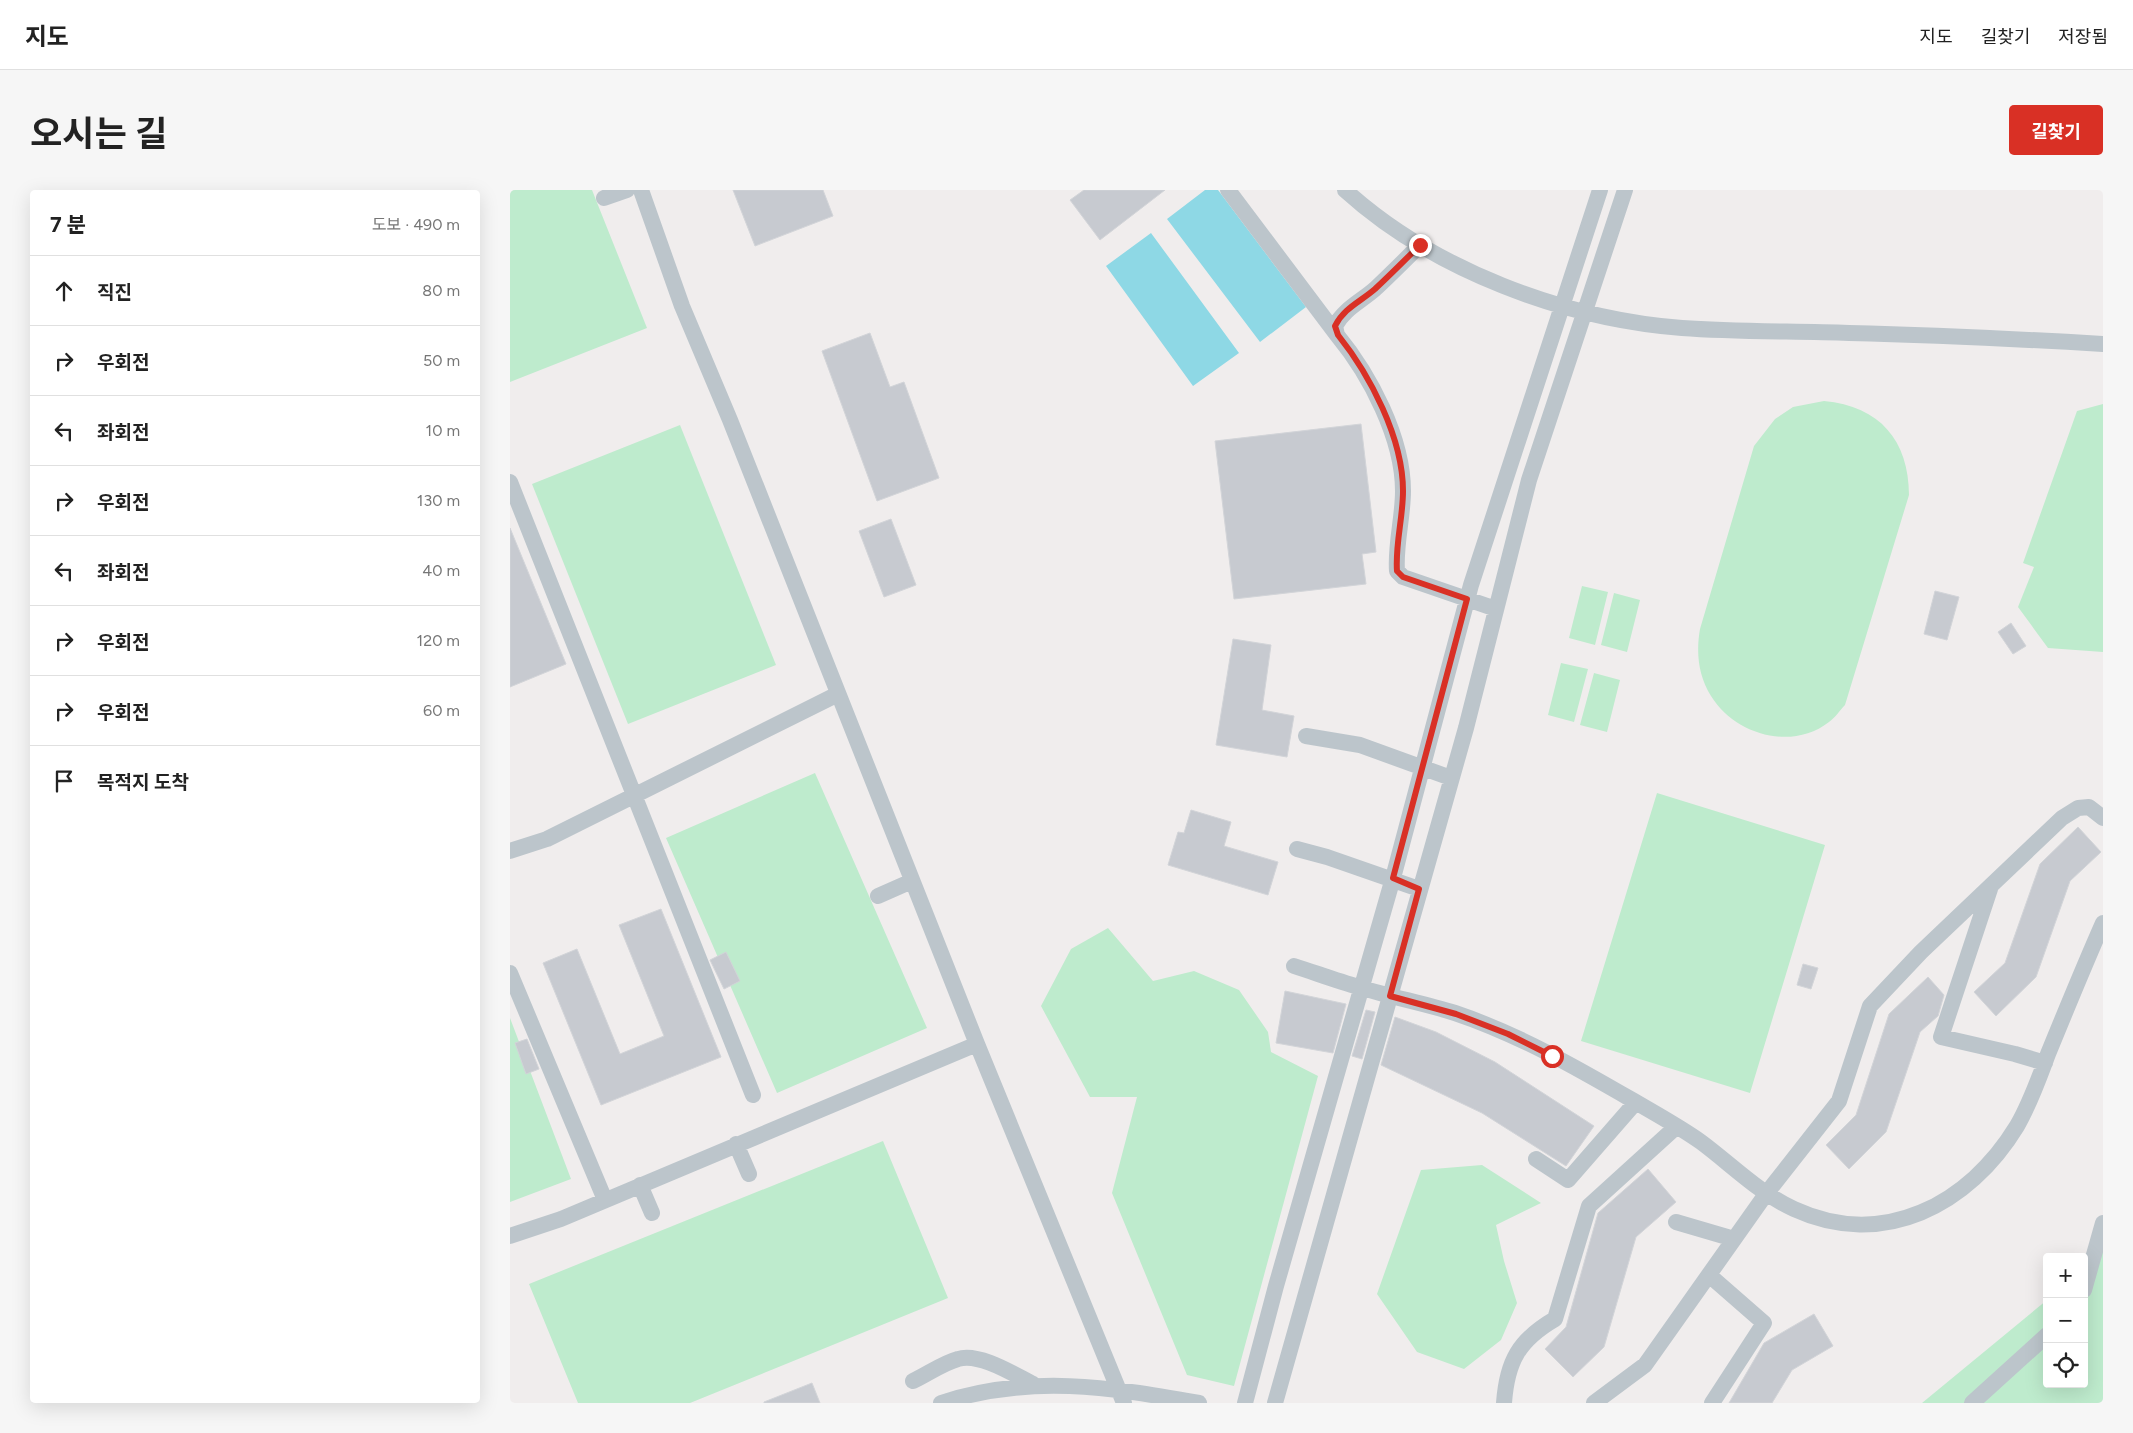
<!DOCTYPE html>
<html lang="ko">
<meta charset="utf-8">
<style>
:root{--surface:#fff;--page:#f6f6f6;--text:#222;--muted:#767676;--line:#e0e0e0;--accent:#d93025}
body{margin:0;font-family:Figtree,"Noto Sans KR",sans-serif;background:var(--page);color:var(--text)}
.controls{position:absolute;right:15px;bottom:15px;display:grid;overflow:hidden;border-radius:5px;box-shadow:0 5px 20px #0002}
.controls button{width:45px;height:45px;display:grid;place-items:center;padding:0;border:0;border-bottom:1px solid var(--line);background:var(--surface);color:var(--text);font:25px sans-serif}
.stop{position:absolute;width:15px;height:15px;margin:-11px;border:4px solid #d93025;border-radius:50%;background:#fff}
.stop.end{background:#d93025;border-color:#fff;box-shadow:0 1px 5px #0008}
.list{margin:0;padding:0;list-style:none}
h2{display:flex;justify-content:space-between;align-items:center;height:65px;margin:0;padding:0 20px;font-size:21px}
h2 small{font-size:16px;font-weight:400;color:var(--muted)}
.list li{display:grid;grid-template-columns:32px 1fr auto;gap:15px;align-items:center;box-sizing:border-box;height:70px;padding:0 20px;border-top:1px solid var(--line)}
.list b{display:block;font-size:19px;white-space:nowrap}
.list em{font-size:16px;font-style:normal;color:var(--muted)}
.icon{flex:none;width:28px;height:28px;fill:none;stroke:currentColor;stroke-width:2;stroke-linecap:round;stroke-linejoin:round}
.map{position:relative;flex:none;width:1593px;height:1213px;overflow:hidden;border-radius:5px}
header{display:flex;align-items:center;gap:30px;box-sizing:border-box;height:70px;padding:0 25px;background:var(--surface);border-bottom:1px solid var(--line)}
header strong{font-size:24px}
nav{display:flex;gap:28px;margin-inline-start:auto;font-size:18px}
.intro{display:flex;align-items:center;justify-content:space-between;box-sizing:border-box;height:120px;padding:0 30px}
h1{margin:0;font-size:35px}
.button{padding:12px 22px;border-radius:5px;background:var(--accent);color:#fff;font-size:18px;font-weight:700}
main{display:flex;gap:30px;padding:0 30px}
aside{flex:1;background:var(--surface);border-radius:5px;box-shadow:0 5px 20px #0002}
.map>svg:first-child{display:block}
</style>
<header>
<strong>지도</strong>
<nav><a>지도</a><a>길찾기</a><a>저장됨</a></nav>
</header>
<div class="intro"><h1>오시는 길</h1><a class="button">길찾기</a></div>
<main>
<aside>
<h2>7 분<small>도보 · 490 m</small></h2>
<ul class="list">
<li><svg class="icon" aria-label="ahead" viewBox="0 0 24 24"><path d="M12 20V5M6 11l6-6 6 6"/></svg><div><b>직진</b></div><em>80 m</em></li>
<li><svg class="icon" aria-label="right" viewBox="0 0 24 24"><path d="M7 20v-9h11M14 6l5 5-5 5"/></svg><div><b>우회전</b></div><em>50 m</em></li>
<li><svg class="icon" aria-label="left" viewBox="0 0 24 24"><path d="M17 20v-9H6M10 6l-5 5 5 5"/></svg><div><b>좌회전</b></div><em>10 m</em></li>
<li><svg class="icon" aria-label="right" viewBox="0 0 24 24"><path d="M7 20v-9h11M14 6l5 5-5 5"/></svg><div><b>우회전</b></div><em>130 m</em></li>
<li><svg class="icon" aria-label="left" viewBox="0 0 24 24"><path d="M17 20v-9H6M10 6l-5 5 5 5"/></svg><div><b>좌회전</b></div><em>40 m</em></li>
<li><svg class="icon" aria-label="right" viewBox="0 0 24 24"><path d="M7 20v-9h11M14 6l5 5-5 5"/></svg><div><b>우회전</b></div><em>120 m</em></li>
<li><svg class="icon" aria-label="right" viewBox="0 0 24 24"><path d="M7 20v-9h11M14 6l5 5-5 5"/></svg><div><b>우회전</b></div><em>60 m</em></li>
<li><svg class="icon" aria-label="arrive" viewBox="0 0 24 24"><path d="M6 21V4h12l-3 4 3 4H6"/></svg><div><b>목적지 도착</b></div></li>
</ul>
</aside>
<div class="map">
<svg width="1593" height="1213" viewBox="0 0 1593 1213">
<rect width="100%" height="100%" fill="#f0eded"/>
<!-- green -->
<path fill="#beebcd" d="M0,0H82L137,138L0,192Z
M1314,211C1370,216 1399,251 1399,305L1335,515C1330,520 1325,528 1319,532C1282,561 1225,545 1201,506C1188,485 1186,462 1190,439L1244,256L1265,229L1283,217Z
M1593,214V462L1538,458L1508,417L1524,377L1513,373L1567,221Z
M170,235L266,475L118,534L22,294Z
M1072,396L1098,402L1085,455L1059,448Z
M1104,403L1130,410L1117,462L1091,455Z
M1051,473L1078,479L1064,532L1038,525Z
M1084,483L1110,490L1097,542L1070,535Z
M305,583L417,838L267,903L156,648Z
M1147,603L1315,655L1240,903L1071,851Z
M598,738L643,791L684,781L729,800L758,842L761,862L808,886L724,1196L677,1185L602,1003L627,907H580L531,816L561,759Z
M0,828L61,989L0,1012Z
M373,951L438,1108L180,1213H68L19,1094Z
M972,975L1031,1013L986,1035L994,1071L1007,1113L991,1150L954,1179L907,1162L867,1104L911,980Z
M1593,1056V1213H1412L1537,1110V1194H1574V1080Z"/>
<!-- water -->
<path fill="#8ed8e5" d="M695,0H708L796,117L750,152L657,29Z
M641,43L729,163L683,196L596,76Z"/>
<!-- building -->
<path fill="#c7cad0" stroke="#d2d4d8" d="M223,0H313L323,26L245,56Z
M574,0H655L590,50L560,10Z
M360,143L380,197L394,192L429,288L367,311L312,161Z
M851,234L866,362L852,364L856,394L724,409L705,251Z
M381,329L406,395L374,407L349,341Z
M0,338L56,474L0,497Z
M1425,401L1449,407L1437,450L1414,444Z
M1501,433L1516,456L1503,464L1488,442Z
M723,449L761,455L752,520L784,526L777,567L706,555Z
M681,620L721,632L714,656L768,672L758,705L658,675L668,642L674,643Z
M1568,637L1591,662L1560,691L1526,787L1486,826L1464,802L1495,773L1530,674Z
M151,719L211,867L91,915L33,773L67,759L110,864L154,846L109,735Z
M216,762L230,791L214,799L200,770Z
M1293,774L1308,778L1301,799L1287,795Z
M1418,787L1434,805L1428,826L1410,842L1376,942L1339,979L1316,955L1346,925L1379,824Z
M775,801L836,814L823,863L766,853Z
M856,820L865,822L852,869L842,866Z
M885,827L926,842L985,872L1084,936L1056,976L972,923L871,875Z
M17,849L29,879L16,884L5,853Z
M1138,979L1166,1012L1126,1047L1094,1157L1063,1187L1035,1159L1056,1137L1088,1023Z
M1304,1124L1323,1156L1282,1180L1262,1213H1219L1254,1153Z
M302,1193L310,1213H254V1212Z"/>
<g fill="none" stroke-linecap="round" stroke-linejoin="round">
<!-- minor -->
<path stroke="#bcc5cb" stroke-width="16" d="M131,0L172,116L220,230L467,854L614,1213
M718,0L827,145
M835,0C923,80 1055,129 1172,138C1227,142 1283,141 1339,143C1424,145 1508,149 1593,154
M94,8L117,0
M910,55C895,70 880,85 865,99C850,112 834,119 825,136L827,145C860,185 893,248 893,301C893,328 885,355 887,381L893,387L986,419
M0,292L243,905
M796,546L850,555L941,588
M787,659L817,667L909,699
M0,661L37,649L328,504
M1480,699L1431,847L1505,864L1535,873
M368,706L402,691
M784,776C806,783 827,791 849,797C880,807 913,813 945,823C1008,844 1067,878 1124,911C1146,924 1170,937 1191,952C1222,975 1249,1003 1284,1019C1373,1060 1459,1015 1507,936C1520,914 1529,888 1538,864C1556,820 1574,776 1593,733
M0,783L95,1010
M226,954L239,984
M1026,969L1058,990L1126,912
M130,995L142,1023
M1166,1032L1224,1049
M0,1046L51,1029L467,854
M1199,1085L1254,1133L1202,1213
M1574,1100L1593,1033
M403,1191C418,1184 433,1173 448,1169C469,1162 505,1185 523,1194
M431,1213C521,1184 598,1197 689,1213
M735,1213L766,1096L883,688L961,395L1090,0
M765,1213L956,538L1019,290L1115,0
M994,1213C997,1171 1009,1150 1045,1129L1079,1016L1166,937
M1084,1213L1135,1175L1256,1004L1329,911L1360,816L1411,762L1552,628L1568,618L1579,617L1593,628
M1462,1213L1537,1145"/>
</g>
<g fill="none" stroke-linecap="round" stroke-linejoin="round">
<!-- route -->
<path stroke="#d93025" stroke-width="6" d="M910,55C895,70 880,85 865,99C850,112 834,118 825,136L828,145C860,185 893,248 893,301C893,328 885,355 887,381L893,387L957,409L883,688L909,699L880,806L946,824L998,844L1042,866"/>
</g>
</svg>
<div class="controls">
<button>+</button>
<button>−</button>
<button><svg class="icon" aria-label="locate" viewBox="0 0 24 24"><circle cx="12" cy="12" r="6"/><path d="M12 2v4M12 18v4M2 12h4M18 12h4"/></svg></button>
</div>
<div class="stop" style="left:1042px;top:866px"></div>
<div class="stop end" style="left:910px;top:55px"></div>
</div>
</main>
